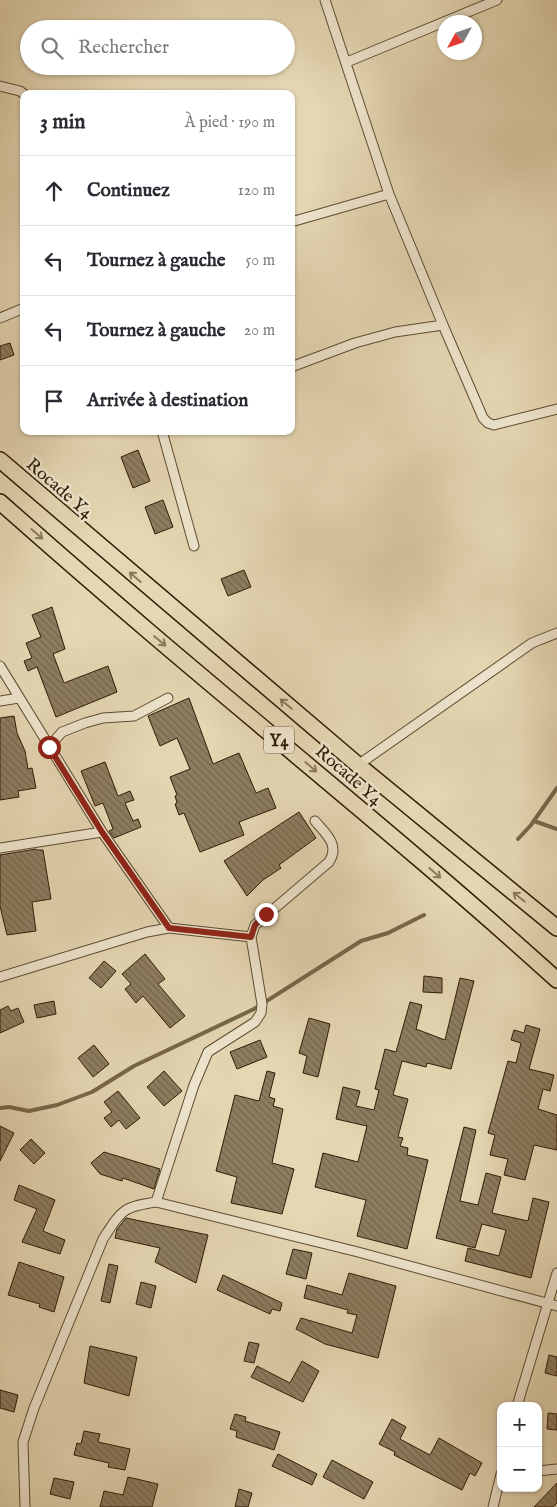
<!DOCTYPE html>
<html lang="fr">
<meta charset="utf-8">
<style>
:root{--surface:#fff;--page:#f2f2f3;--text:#2b2b33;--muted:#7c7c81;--line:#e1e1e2}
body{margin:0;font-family:"IM FELL English",serif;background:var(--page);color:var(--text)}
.controls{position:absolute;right:15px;bottom:15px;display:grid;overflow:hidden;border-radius:10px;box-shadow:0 1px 4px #0004}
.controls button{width:45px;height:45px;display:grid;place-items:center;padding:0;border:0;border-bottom:1px solid var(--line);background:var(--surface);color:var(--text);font:25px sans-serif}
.compass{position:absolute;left:437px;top:15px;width:45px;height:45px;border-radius:50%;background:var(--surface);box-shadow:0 1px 4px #0004;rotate:230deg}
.stop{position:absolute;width:15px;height:15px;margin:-11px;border:4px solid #8f2418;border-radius:50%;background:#fff}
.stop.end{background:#8f2418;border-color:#fff;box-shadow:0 1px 5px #0008}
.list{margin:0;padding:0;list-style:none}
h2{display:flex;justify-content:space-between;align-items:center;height:65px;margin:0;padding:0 20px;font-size:21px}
h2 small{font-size:16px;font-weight:400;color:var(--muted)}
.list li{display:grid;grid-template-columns:32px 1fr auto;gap:15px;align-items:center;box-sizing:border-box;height:70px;padding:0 20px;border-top:1px solid var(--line)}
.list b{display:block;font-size:19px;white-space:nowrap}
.list em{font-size:16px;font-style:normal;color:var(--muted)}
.icon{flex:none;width:28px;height:28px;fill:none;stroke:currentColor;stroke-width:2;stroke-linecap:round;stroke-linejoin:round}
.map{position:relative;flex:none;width:557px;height:1507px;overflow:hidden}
.search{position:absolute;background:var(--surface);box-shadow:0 1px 4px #0004;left:20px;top:20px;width:275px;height:55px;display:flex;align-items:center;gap:12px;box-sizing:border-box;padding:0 18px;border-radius:28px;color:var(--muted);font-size:19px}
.panel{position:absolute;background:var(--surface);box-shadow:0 1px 4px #0004;left:20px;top:90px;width:275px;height:345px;border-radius:10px}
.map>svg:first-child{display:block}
</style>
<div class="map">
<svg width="557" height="1507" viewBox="0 0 557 1507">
<defs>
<pattern id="building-back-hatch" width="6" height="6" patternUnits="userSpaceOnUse" patternTransform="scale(1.25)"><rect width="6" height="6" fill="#8d7d60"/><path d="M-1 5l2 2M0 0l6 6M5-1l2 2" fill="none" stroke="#74664d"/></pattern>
</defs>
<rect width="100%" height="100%" fill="#e5d7b3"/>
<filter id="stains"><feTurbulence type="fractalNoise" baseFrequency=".004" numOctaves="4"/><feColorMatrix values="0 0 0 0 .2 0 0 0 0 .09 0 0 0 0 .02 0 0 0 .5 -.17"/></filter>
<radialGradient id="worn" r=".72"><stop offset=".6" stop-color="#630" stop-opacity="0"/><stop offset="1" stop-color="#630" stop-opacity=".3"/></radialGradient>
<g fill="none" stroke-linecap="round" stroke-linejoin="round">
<!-- stream -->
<path stroke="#77664a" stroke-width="4" d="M534,821L557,829
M518,839L531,825L557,788
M0,1108L9,1107L29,1111L57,1105L92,1092L134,1066L254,1009L361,941L388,933L424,915"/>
</g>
<!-- building -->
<path fill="url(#building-back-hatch)" stroke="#2e1c06" d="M10,343L14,355L0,360V346Z
M138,450L150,481L133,488L121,457Z
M163,500L173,527L155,534L145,507Z
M244,570L251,587L228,596L221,579Z
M52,607L65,649L53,654L64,683L108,666L117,692L56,717L37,667L28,671L24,661L32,658L26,643L41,637L32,615Z
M189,698L213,764L239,753L256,793L268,788L276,808L239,822L244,835L200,852L184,813L179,815L175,804L177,803L175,796L177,795L170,777L190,769L177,738L160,746L148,716Z
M14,716L17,733L25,751L28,769L32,768L36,788L18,791L19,797L0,800V718Z
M105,762L118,796L130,791L134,800L125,803L133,821L138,819L141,827L114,838L109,831L113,829L103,803L95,806L81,771Z
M299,812L316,838L279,865L281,868L263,880L247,896L224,861Z
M36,849L37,850H43L51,899L32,902L36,931L7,935L0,906V855Z
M145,954L165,979L158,984L185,1016L170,1028L143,996L136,1003L125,989L131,984L122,974Z
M104,961L116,971L101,988L89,978Z
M424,976L442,978V993L423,992Z
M460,978L474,981L451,1069L427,1063L426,1067L402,1061L393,1095L408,1099L398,1137L403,1138L400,1146L408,1148L407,1155L428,1160L407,1249L357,1236L366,1200L315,1187L323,1153L358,1162L367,1126L336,1119L343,1087L360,1091L356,1106L374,1110L379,1090L375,1089L385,1049L396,1052L410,1002L422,1005L416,1029L445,1040Z
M54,1001L56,1014L37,1018L34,1005Z
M8,1006L11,1011L18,1008L24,1022L0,1033V1010Z
M309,1018L330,1024L318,1077L303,1073L307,1056L299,1053Z
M526,1025L540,1029L529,1069L554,1075L550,1091L543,1089L538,1109L557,1115V1150L534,1145L525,1180L504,1175L508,1159L490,1155L495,1135L488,1133L508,1061L516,1063L521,1043L511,1040L514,1030L524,1033Z
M260,1040L267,1057L237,1069L230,1052Z
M94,1045L109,1064L93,1077L78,1058Z
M164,1071L182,1091L164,1106L147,1087Z
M267,1071L275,1073L269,1097L275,1099L273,1106L283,1109L272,1163L294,1169L282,1214L231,1203L237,1177L216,1171L235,1095L259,1101Z
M118,1091L140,1118L126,1129L119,1120L111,1127L104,1118L112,1112L104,1102Z
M0,1126L14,1133L0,1161Z
M464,1127L476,1130L460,1201L478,1205L486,1173L501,1177L492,1213L528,1221L533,1198L549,1202L531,1278L465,1261L468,1248L499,1256L506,1230L482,1224L475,1248L436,1238Z
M31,1139L45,1153L34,1164L20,1150Z
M104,1152L160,1169L154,1189L123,1178L122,1181L100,1174L91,1163Z
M19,1185L55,1200L43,1231L65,1240L60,1254L22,1242L37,1209L14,1200Z
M126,1218L208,1235L196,1283L155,1262L160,1248L115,1238L117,1229Z
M293,1249L312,1253L306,1279L286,1274Z
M19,1262L64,1277L54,1312L39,1307L40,1304L8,1295Z
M109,1264L118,1266L110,1303L101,1301Z
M349,1273L396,1286L378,1358L325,1344L296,1329L301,1318L352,1333L357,1315L347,1313L348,1310L304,1298L307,1285L342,1295Z
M223,1275L282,1303L280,1311L272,1309L270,1314L217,1290Z
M141,1282L156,1286L151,1308L136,1304Z
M249,1342L259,1344L254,1363L244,1361Z
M90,1346L137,1357L129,1396L84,1383Z
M549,1355L557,1357V1376L545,1373Z
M302,1361L319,1371L303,1402L251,1377L257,1366L290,1383Z
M0,1390L18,1395L14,1412L0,1408Z
M548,1413L557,1414V1430L547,1429Z
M235,1414L246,1417L245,1421L280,1432L274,1450L236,1437L237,1431L230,1429Z
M392,1419L406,1427L400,1439L430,1455L439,1438L482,1463L475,1476L470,1473L462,1490L394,1455L395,1452L379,1444Z
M84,1431L100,1434L98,1442L130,1449L125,1470L108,1467L109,1463L74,1455L77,1443L81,1444Z
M278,1454L317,1474L312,1485L272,1466Z
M332,1460L373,1482L364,1499L323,1477Z
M128,1477L158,1484L152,1507H100L104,1491L123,1495Z
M54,1478L74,1482L70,1499L50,1494Z
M557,1483V1503L553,1507H534Z
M239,1489L252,1493L248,1507H235Z"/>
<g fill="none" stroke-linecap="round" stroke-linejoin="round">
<!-- minor casing -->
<g stroke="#5c4b31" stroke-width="11">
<path id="minor" d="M347,62L497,0
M0,86L20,91L24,94
M291,222L389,194
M0,318L24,308
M443,325L483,418L488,423L494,425L557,409
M291,367L355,343L395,332L443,325L389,194L325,0
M162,431L194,546
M0,666L102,832L169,928
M0,701L19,698
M49,747L62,732L85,723L103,718L134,716L168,698
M358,765L532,643L557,633
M0,848L102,832
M0,977L147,932L169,928L251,937
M156,1202L358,1252L557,1306
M517,1406L557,1273
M538,1471L557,1469
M25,1507L23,1442L34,1408L103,1239C122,1210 122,1207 156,1202L194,1085L208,1052L255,1022L261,1013L262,1004L251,937L255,925L329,862C340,845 326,834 315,821
M493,1507L501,1474"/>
</g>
<!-- trunk casing -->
<g stroke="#2e1c06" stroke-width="18">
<path id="trunk" d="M0,460L358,765L557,928
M0,502C53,549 106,595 160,641C293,754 428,863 557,980"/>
</g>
<!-- minor -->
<use href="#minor" stroke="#eee5ce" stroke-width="9"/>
<!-- trunk -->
<use href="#trunk" stroke="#e5d7b3" stroke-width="15"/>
</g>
<!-- one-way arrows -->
<defs><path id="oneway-shaft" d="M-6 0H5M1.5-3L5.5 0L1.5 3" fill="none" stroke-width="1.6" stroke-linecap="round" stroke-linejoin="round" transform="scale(1.25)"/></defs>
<g stroke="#8a7a5c">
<use href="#oneway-shaft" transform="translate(37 534) rotate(41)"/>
<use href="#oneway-shaft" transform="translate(135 577) rotate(-139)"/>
<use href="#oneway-shaft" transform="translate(160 641) rotate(40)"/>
<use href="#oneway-shaft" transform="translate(286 704) rotate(-140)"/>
<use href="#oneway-shaft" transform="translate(311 767) rotate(41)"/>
<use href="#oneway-shaft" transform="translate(435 873) rotate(41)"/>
<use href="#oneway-shaft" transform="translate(519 897) rotate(-141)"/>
</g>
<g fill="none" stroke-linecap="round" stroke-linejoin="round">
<!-- route -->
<path stroke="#8f2418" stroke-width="6" d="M49,747L102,832L169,928L251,937L255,925L266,914"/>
</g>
<g text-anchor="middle" stroke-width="5" stroke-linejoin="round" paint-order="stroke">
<!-- shield labels -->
<rect fill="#eee5ce" stroke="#685842" stroke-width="1" x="264" y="726.5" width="30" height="27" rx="4"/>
<g font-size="16" font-weight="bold" fill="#2e1c06">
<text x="279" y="746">Y4</text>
</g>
<!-- street labels -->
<g font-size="18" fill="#2e1c06" stroke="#eee5ce">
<text transform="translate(60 488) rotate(41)" y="6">Rocade Y4</text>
<text transform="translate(349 775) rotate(41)" y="6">Rocade Y4</text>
</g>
</g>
<rect width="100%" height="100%" filter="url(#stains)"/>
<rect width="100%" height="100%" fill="url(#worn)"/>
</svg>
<div class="controls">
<button>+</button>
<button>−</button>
</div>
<svg class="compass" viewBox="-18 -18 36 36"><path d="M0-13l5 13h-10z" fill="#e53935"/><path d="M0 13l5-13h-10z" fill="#7c7c81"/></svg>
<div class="stop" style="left:49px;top:747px"></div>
<div class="stop end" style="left:266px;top:914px"></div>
<div class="search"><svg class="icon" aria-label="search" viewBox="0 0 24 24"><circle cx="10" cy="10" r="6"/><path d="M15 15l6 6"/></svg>Rechercher</div>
<section class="panel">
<h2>3 min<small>À pied · 190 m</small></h2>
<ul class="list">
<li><svg class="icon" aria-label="ahead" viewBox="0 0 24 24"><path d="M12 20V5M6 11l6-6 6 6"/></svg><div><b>Continuez</b></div><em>120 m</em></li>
<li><svg class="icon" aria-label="left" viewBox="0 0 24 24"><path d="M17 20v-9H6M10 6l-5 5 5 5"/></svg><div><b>Tournez à gauche</b></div><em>50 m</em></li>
<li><svg class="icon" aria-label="left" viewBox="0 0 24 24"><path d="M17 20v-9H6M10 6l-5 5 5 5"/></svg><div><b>Tournez à gauche</b></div><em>20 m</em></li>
<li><svg class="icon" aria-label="arrive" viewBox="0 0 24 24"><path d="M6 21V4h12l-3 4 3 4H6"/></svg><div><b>Arrivée à destination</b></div></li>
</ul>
</section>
</div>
